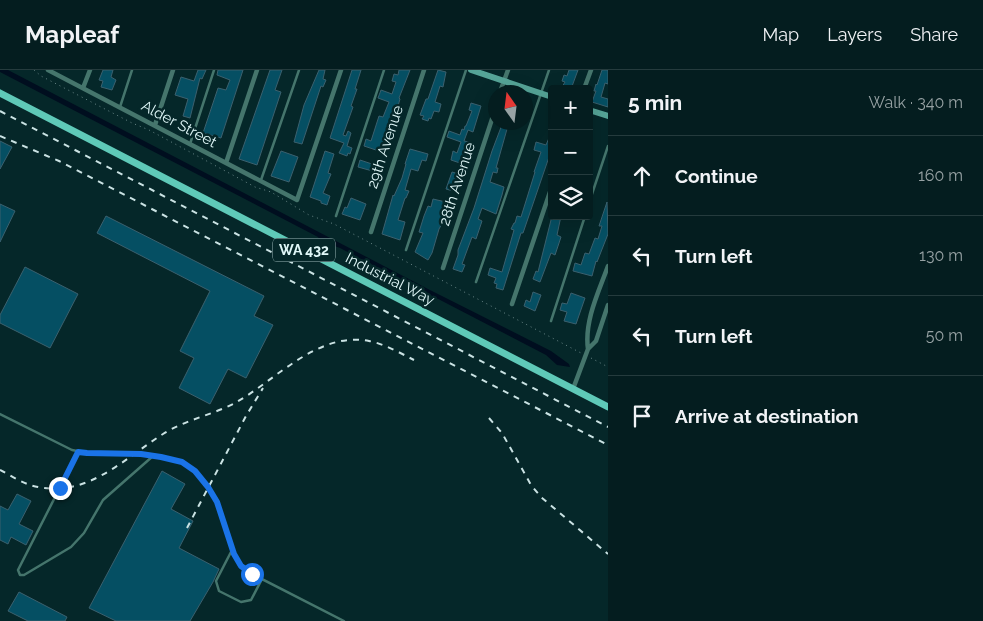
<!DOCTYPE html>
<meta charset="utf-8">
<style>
:root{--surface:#041d1f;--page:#122a2c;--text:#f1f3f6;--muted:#97a2a4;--line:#253b3d}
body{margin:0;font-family:Raleway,sans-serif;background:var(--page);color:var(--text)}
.controls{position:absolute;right:15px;top:15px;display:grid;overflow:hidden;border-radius:5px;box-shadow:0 5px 20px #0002}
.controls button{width:45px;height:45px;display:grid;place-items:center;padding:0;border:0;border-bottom:1px solid var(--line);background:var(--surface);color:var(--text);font:25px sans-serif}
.compass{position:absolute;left:488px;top:15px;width:45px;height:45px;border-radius:50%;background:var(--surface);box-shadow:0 5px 20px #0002;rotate:346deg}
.stop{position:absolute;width:15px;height:15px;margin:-11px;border:4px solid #1a73e8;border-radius:50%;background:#fff}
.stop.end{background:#1a73e8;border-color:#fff;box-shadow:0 1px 5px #0008}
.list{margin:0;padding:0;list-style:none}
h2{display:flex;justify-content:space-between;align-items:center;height:65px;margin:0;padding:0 20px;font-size:21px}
h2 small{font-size:16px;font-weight:400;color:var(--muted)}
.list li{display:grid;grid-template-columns:32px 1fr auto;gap:15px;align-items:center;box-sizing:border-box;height:80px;padding:0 20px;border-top:1px solid var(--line)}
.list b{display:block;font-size:19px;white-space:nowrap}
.list em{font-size:16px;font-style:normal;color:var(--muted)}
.icon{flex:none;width:28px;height:28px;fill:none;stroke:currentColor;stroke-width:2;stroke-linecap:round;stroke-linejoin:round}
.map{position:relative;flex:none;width:608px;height:551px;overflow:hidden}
header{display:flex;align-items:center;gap:30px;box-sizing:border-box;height:70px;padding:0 25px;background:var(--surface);border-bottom:1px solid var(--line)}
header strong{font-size:24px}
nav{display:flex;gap:28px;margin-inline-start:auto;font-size:18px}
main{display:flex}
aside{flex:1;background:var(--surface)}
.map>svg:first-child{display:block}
</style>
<header>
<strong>Mapleaf</strong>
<nav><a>Map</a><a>Layers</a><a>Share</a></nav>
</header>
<main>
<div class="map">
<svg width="608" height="551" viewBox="0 0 608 551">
<rect width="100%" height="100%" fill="#052729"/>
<!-- water -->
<path fill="#000e1f" d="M0,0H8L428,219L551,281L569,294L570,297L557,295L546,285L340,178L321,171L318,167L0,2Z"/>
<!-- building -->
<path fill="#054f63" stroke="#3b606e" d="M103,0H113L111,7L116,10L112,20L101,17L103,11L99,10Z
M198,0H206L202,9L200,8L190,48L183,46L188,29L175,25L181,7L194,11Z
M218,0H243L221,68L203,63L218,18L226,20L230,10L217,5Z
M270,0H282L275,20L281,22L257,95L239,89Z
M319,0H325L323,9L326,10L323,17L321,16L302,74L294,72L304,35Z
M352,0H361L355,19H357L351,36L353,37L343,65L346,66L348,61L351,63L347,76L352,78L350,84L348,83L347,86L339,83L344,73L330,68Z
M399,0H410L399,28L400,29L398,36L396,35L393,43L395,44L382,82L364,76L366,69L371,71L379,46L383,47L389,32L378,28L381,20L392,24L396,12L392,11L394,4L398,5Z
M438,0L446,2L443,17L440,16L435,32L441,34L439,42L434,41L431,49L429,48L428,51L422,49L424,46L420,45L426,29H428Z
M569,0H578L571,19H566L562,17L565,12L562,11L564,5L567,6Z
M602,0H608V14L605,13L601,27L608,29V37L592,32L596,21H594L596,14L597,15Z
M471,33L481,36L473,62L468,60L464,71L469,72V74L471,75L463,94L451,90L453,81L457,83L461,72L447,67L449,61L460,65L462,59L464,60L465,56H466L472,41L469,40Z
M503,52H509L496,98H498L497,103L493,102L490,112L504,117L502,125L496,144L482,138L478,149L482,151L476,169L472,167L462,194L465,195L462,202L453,199L458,185V180L474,138L492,81Z
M552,61V76L549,87L523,163H521L503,220L496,218L497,214L494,213L496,208L488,205L490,198L502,202L514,160L511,159L514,153H515L517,146L521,147L535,102H534L541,82L534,80L536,72L546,75Z
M0,71L12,77L0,99Z
M410,79L428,84L426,91L422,90L418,101L411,99L405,120L409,121L406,128H405L398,150L405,152L400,170L382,164L393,125L394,126L402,108L406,94H405Z
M281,81L298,87L289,112L271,106Z
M325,81L334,84L328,103L331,104L323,123L330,126L327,135L321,133V131L310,127Z
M360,90L378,96L376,102L358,97Z
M452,102L459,104L453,121L446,119Z
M351,128L366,134L360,150L342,144L345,137L347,138Z
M433,129L450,133L444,150L439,159L432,183L428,190L415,182L423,163L419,162L424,146L428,136L431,137Z
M607,132L608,164L597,192L596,191L592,206L573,201L575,193L581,195L585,183L589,184L595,168L598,169L602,156H599Z
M0,134L15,141L0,172Z
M106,146L264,226L254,246L273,255L246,308L228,299L210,334L179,318L194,288L180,281L210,221L97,163Z
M552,146H561L557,165L561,167L555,185L551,183L540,212L533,209L536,201L538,202Z
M25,197L78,224L50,278L0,253V245Z
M533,222L541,225L535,241L524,236L526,230L530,232Z
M571,223L585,228L576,254L564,251L567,242L560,240L562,233L567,234Z
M162,401L185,414L171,439L193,451L179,478L219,499L213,512L190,551H116L89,538Z
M17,424L31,431L19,454L33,461L26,475L11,467L8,474L0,470V436L8,440Z
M19,522L67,547L65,551H28L8,541Z"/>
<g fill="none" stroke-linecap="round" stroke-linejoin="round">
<!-- path -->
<path stroke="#698687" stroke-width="1" stroke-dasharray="1 4" stroke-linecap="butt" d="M34,0L41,6L132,53L149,60L255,117L271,122L309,145L334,154L581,283
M591,288L608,297"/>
<!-- lane -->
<path stroke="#45756c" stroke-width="2.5" d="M120,37L132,0
M190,74L214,0
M261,110L299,0
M589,133L608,76
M336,146L384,0
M406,180L466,0
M476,212L549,0
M551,251L585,146
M0,344L72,380L87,383L141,384L182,392L195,401L208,417L217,432L234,484L241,496L252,504L344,551
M78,382L18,500L20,505H24L71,477L84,463L103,430L153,386
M232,480L216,511L219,521L241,532L251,530L262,509"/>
<!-- street -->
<path stroke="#45756c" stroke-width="4.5" d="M48,0L297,130L341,0
M83,18L90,0
M584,19L591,0
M500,22L508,0
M155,55L173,0
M226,93L257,0
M371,162L424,0
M443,198L496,37
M512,234L552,116
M588,279C584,251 599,221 608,196
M573,319L588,279L596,271L608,235"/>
<!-- secondary -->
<path stroke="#55a497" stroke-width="6" d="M471,0L552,27
M589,40L608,46"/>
<!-- primary -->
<path stroke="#5fc9b8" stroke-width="7" d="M0,23L608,337"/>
<!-- rail -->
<path stroke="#cae2e3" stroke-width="2" stroke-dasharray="6 6" stroke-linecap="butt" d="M0,41L608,357
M0,66L59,91L608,375
M489,348L502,363L531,415L541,427L608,484
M0,400C12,406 25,415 38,417C88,427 124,389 163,364C185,350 212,345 235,333C276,310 318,261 369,271C385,274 400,283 414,290
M187,458L246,346L263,318"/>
</g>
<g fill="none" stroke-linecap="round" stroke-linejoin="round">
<!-- route -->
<path stroke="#1a73e8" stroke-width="6" d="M60,418L78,382L87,383L141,384L161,387L182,392L195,401L208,417L217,432L234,484L241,496L252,504"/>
</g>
<g text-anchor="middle" stroke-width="5" stroke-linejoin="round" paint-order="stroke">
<!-- shield labels -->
<rect fill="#052729" stroke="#9eb9ba" stroke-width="1" x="273" y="168.5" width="62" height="23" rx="4"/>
<g font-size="14" font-weight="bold" fill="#e0f7f8">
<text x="304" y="185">WA 432</text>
</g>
<!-- street labels -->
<g font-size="15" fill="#e0f7f8" stroke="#052729">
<text transform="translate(179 54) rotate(28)" y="5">Alder Street</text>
<text transform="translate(385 77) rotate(-72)" y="5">29th Avenue</text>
<text transform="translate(457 114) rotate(-72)" y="5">28th Avenue</text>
<text transform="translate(390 209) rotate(27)" y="5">Industrial Way</text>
</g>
</g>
</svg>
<div class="controls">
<button>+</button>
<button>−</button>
<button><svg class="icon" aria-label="layers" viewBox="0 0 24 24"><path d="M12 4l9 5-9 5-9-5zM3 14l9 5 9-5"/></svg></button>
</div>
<svg class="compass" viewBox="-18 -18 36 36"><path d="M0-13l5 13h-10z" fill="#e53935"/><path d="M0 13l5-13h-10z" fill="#97a2a4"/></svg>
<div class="stop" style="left:252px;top:504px"></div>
<div class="stop end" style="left:60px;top:418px"></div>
</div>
<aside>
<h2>5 min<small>Walk · 340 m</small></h2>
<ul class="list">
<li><svg class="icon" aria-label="ahead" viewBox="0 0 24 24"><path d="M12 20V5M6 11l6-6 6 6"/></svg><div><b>Continue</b></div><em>160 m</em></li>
<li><svg class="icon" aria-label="left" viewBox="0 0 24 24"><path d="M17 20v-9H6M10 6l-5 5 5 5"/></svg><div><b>Turn left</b></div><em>130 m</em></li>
<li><svg class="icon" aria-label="left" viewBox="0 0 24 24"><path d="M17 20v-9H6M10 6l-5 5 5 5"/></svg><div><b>Turn left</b></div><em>50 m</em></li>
<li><svg class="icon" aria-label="arrive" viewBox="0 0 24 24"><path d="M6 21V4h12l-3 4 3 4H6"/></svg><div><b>Arrive at destination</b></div></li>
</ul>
</aside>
</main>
